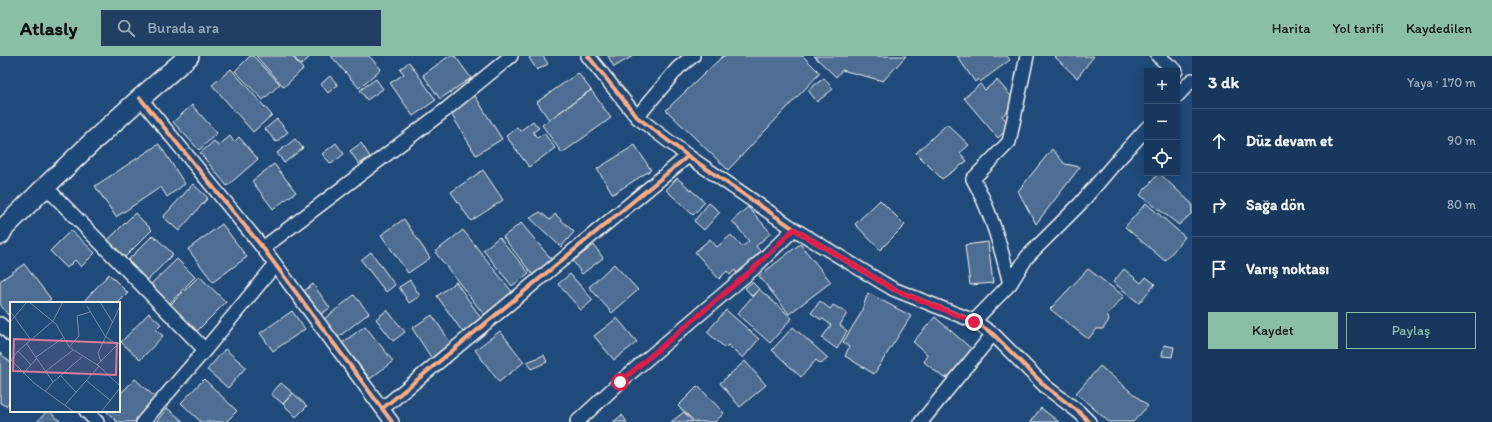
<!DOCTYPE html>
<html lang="tr">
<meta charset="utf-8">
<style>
:root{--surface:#17385c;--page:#203f62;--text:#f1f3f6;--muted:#9eacbb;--line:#365272;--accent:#8abfa5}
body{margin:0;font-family:Itim,sans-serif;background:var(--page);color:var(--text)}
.controls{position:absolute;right:12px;top:12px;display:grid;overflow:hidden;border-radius:0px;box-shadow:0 2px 10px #0003}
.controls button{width:36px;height:36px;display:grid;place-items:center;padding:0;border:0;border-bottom:1px solid var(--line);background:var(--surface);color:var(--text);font:20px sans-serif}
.stop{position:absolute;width:12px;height:12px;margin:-9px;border:3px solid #e11d48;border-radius:50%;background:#fff}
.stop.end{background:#e11d48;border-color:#fff;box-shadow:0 1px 4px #0008}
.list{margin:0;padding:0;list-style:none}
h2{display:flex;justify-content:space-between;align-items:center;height:52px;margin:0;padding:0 16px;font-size:17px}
h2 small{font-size:13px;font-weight:400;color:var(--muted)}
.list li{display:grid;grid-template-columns:26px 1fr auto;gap:12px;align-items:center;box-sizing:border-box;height:64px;padding:0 16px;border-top:1px solid var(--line)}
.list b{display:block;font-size:15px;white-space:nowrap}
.list em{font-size:13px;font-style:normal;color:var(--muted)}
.actions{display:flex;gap:8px;padding:12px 16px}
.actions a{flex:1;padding:9px 0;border:1px solid var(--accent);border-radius:0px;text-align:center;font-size:14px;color:var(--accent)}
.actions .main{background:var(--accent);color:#111}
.icon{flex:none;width:22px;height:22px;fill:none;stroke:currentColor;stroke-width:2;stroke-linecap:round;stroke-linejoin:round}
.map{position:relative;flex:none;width:1192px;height:366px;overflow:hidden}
header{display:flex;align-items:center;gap:24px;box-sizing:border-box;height:56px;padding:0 20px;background:var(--accent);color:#111}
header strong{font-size:19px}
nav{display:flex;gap:22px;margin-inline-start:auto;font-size:14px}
.search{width:280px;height:36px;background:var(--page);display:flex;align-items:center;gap:10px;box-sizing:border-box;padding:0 14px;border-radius:0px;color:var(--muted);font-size:15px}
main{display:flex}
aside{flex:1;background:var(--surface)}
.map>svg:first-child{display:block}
</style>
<header>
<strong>Atlasly</strong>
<div class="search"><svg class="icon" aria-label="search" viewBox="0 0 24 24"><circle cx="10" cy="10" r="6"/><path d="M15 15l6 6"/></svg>Burada ara</div>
<nav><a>Harita</a><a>Yol tarifi</a><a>Kaydedilen</a></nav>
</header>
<main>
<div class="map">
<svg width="1192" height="366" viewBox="0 0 1192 366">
<rect width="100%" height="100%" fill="#1f4a7a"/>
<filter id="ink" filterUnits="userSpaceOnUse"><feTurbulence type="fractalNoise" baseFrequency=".025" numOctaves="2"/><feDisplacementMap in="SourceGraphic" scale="8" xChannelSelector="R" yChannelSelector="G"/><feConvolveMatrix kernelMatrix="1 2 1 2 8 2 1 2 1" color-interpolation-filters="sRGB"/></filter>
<g filter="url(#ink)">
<!-- building -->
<path fill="#4d6e92" stroke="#f4f1e8" d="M250,0H253L280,28L263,44L235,15Z
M256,0H292L303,13L284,31Z
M293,0H311L301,9Z
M331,0H369L381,13L359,32Z
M449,0H455L471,22L440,43L423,19Z
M532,0H543L548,8L537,14L529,2Z
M608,0H633L614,11Z
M723,0H803L820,17L728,114L666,54Z
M814,0H906L883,25L842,14L836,21Z
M957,0H1007L1010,4L980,26L978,23L975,26Z
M1054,0H1094L1077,22Z
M409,6L436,44L413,60L390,27L404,18L400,13Z
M231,13L272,59L253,76L212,29Z
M578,17L591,34L549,64L537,46Z
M330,20L338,29L328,37L321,28Z
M824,22L833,33L817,46L808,34Z
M376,23L383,33L367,44L360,34Z
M997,24L1017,47L1002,60L1011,70L998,82L964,42L980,28L985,34Z
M591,34L611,62L562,97L542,69Z
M475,40L502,83L476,99L450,56Z
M192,49L217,77L199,94L173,66Z
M277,63L288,76L276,86L265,73Z
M533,65L539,72L533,76L537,82L544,77L555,92L529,111L506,80L517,71L520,75Z
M947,68L969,89L960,97L967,105L942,123L916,97Z
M230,80L234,86L239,81L258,103L227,130L200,97L214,85L218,90Z
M295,83L303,92L284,107L277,97Z
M336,87L344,98L331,108L322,98Z
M361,87L370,101L359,108L350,95Z
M159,88L185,128L167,141L161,131L116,161L95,130Z
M635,89L651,114L613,138L597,113Z
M1052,93L1065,108L1080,111L1036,168L1018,135Z
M274,108L296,136L273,153L252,125Z
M483,114L503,144L471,165L451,136Z
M1159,117L1192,148V157L1179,169L1140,139Z
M677,122L705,146L693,159L666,134Z
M193,128L208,142L179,175L163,161Z
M880,144L905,169L880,194L855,168Z
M709,147L720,156L704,174L694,165Z
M1146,147L1185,181L1165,205L1125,171Z
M748,151L771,177L756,190L764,200L737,218L735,214L730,219L727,215L719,223L695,196L710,183L717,191L731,179L742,191L749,185L732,165Z
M540,156L550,164L555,158L574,176L561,191L530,162Z
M135,157L152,174L124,202L107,185Z
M404,163L430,202L408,217L381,179Z
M521,167L552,204L533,219L503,181Z
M222,168L247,201L213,226L188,193Z
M71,174L95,197L81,211L75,204L67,212L50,195Z
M463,174L513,237L485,260L435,196Z
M153,179L173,198L147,225L127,205Z
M499,181L529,217L512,230L483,194Z
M988,186L993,227L970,229L965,189Z
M800,188L831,226L789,258L759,220Z
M594,189L603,202L582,218L573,205Z
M371,196L395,229L386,236L361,204Z
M177,203L195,221L169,248L150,229Z
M24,208L51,243L47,246L48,247H11V263L0,248V225Z
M614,208L638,234L612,257L589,231Z
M1088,213L1124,240L1107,259L1109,264L1103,273H1097L1088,283L1050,253Z
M1124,213L1141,227L1146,221L1155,228L1139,247L1113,226Z
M109,218L128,237L118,247H82Z
M570,218L593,244L581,254L558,228Z
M199,220L226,246L197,275L170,249Z
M410,224L420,240L409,247L399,231Z
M456,226L483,265L464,278L437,240Z
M752,226L759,233L752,240L745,232Z
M313,228L330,252L321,258L304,235Z
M759,233L792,262L770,287L737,258Z
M868,237L911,260L874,318L845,300L849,291L843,286L860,259Z
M354,239L369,257L337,282L323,264Z
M820,245L830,253L833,249L847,257L840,269L847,275L837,293L822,282L831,269L823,263H820L811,257Z
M387,254L405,276L393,285L376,263Z
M726,254L759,283L743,302L728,289L725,292L707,276Z
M292,255L305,273L273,295L260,277Z
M149,257L161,268L156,273L163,280L140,304L121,286Z
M432,259L453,290L432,303L412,272Z
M935,261L974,295L953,319L944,322L924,306L927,298L913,286Z
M617,262L637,286L614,304L594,280Z
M365,270L393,305L370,323L342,287Z
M793,271L828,302L821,308L816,304L801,321L772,294Z
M500,275L524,306L499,326L475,294Z
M1164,289L1174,291L1172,301L1162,300Z
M225,293L246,311L228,332L207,314Z
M0,297L11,307V344L6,350L0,347Z
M544,299L547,306L531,313L527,306Z
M745,305L766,329L740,351L720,327Z
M1100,310L1148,350L1133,366H1109L1076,337Z
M135,323L157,343L134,366H117L106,355H119V339Z
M204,323L237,355L226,366H201L181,347Z
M281,327L293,337L283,348L271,338Z
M698,330L724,357L715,366H695L678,350Z
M293,337L307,350L296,361L283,348Z
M167,352L184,366H156Z
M1041,352L1059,366H1030Z
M47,355H49L61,366H37Z
M684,356L693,366H671Z
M622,359L627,366H613Z"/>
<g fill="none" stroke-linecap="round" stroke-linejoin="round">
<!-- street casing -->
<g stroke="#f4f1e8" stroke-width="16">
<path id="street" d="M588,0L637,61L688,100L794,173L893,233L974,265L993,278L1046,331L1079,356L1089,366
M1158,0L1176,15
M1177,40L1192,24
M140,42L263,192L392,366
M637,61L678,12L693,0
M45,130L205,294
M263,192L444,55L511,0
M1010,228C1001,192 991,155 973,123L1009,86L1027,0
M974,265L1010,228L1027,201L1080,148L1115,107L1147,72
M0,268L11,279
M383,352L688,100
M86,355L97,366
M143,366L205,294L275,209
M577,366L620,326L753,213L794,173
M921,366L993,278"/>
</g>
<!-- secondary casing -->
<g stroke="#f4f1e8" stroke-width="22">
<path id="secondary" d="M0,179L4,172C63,112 125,54 189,0"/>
</g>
<!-- street -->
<use href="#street" stroke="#1f4a7a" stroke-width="13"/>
<!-- secondary -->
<use href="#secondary" stroke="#1f4a7a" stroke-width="19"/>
<!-- cycleway casing -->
<g stroke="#1f4a7a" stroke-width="6">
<path id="cycleway" d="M588,0L637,61L688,100L794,173L893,233L974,265L993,278L1046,331L1079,356L1089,366
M140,42L263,192L392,366
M383,352L688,100"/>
</g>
<!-- cycleway -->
<use href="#cycleway" stroke="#ffac80" stroke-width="4"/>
</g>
</g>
<g fill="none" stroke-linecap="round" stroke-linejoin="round" filter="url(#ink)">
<!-- route -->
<path stroke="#e11d48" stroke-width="5" d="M620,326L753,213L794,173L893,233L974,266"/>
</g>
<!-- overview -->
<g transform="translate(10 246)">
<rect width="110" height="110" fill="#1f4a7a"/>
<path fill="none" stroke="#748da6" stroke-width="1" d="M19,0L46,22L59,45L89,64L110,84M90,0L103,21M77,4L95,34L107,43M0,9L21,38M0,20L17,0M16,41L43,80M59,45L69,34L67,14L80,10M8,49L21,63M26,55L53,36M1,58L24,81L64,110M0,59L8,49L43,19L53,0M91,60L88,51L110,4M87,63L110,40M36,69L63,48M13,72L27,56M50,73L66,90M77,79L101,99M35,90L43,80L72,55M55,103L89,64M91,110L110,86"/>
<path fill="#d87a9a" fill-opacity="0.15" stroke="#d87a9a" stroke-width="2" d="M4,37L107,41L106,73L3,69Z"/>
<rect width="110" height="110" fill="none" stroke="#f4f1e8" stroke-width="2"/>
</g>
</svg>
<div class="controls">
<button>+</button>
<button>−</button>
<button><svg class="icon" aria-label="locate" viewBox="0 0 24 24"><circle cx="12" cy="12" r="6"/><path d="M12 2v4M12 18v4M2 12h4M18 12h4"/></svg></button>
</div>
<div class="stop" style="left:620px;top:326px"></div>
<div class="stop end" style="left:974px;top:266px"></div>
</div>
<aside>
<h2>3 dk<small>Yaya · 170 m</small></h2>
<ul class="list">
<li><svg class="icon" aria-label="ahead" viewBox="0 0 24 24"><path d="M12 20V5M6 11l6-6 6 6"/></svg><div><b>Düz devam et</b></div><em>90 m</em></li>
<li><svg class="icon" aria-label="right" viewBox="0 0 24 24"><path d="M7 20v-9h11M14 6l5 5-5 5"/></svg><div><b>Sağa dön</b></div><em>80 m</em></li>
<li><svg class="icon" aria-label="arrive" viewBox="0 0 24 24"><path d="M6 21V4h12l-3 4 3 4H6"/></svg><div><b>Varış noktası</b></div></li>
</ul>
<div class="actions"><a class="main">Kaydet</a><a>Paylaş</a></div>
</aside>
</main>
